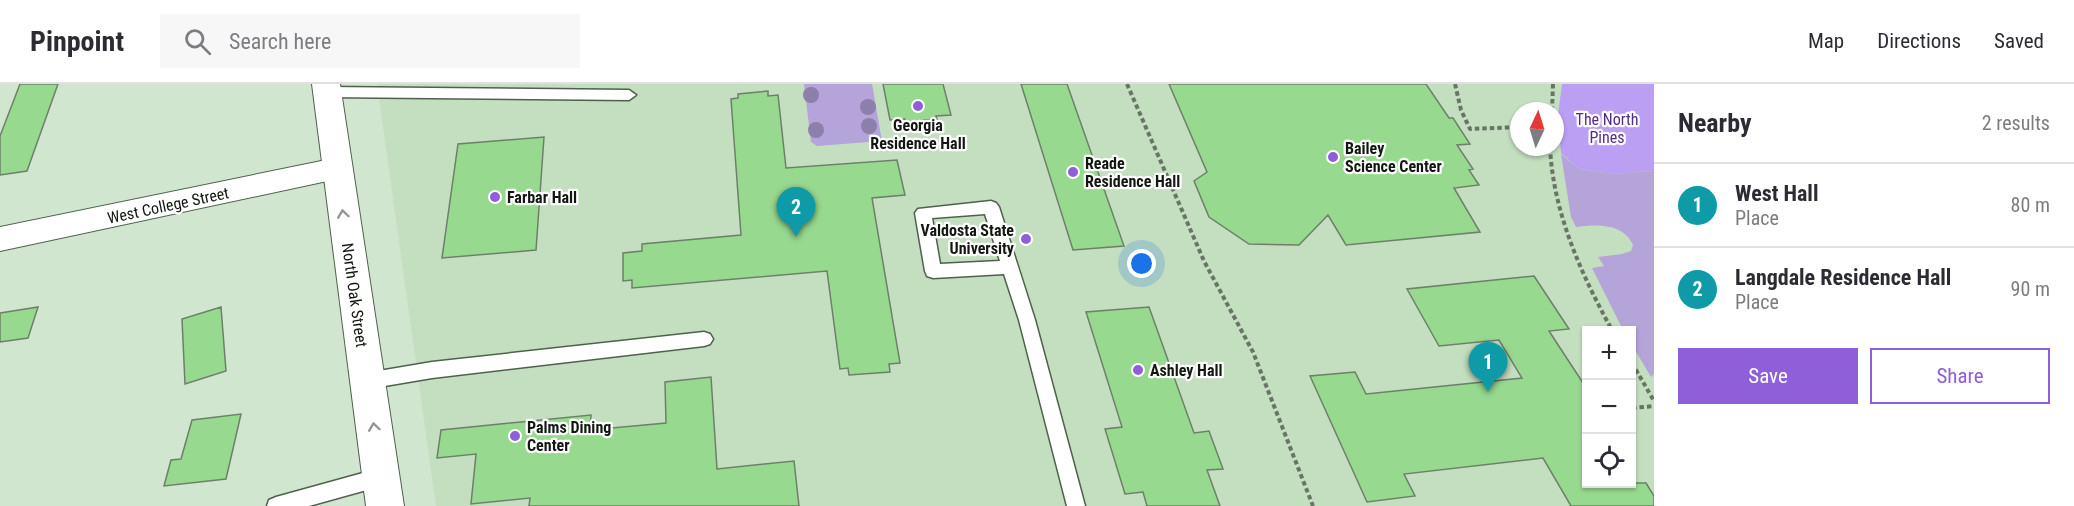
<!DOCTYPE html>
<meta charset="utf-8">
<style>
:root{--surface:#fff;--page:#f7f7f7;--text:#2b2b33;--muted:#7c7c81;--line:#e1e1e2;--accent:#8e5fd8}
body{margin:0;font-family:"Roboto Condensed",sans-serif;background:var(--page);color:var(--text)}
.controls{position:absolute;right:18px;bottom:18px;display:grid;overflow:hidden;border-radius:0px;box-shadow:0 2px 4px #0004}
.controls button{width:54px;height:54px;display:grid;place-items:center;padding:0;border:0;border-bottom:2px solid var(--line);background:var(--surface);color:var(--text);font:30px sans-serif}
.compass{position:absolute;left:1510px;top:18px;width:54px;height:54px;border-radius:50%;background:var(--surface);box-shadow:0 2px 4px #0004;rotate:4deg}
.you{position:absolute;left:1142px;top:180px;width:21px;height:21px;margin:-15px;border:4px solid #fff;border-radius:50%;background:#1a73e8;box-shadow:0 0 0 9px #1a73e833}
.badge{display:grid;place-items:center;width:39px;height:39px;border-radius:50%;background:var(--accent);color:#fff;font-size:20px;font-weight:700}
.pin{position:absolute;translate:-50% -50px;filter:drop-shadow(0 2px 3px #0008)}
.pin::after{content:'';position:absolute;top:32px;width:21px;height:18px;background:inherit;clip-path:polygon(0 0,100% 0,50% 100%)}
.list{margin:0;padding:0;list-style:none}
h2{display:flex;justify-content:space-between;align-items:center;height:78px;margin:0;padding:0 24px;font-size:26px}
h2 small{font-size:20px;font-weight:400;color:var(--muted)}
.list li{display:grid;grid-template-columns:39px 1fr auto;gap:18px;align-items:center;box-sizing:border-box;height:84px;padding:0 24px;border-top:2px solid var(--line)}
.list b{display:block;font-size:22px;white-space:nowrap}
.list p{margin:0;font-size:20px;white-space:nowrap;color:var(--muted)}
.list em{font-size:20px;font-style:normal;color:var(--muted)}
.actions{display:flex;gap:12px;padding:18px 24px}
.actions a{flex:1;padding:14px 0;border:2px solid var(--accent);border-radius:0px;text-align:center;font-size:21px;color:var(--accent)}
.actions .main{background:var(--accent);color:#fff}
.icon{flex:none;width:33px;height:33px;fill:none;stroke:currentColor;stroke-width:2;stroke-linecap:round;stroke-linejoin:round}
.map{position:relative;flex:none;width:1654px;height:422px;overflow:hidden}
header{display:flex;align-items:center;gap:36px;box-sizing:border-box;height:84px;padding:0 30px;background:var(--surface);border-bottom:2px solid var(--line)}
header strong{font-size:28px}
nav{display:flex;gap:33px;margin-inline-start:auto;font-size:21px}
.search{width:420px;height:54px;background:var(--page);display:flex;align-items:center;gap:15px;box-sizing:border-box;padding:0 21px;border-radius:0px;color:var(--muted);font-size:22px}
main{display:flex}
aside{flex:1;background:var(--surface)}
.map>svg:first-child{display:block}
</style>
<header>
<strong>Pinpoint</strong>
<div class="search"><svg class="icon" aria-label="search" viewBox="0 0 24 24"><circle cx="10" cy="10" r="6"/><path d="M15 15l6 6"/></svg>Search here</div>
<nav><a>Map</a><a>Directions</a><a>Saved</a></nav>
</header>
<main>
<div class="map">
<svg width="1654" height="422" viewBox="0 0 1654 422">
<rect width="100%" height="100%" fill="#d1e6ce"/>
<!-- built -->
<path fill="#c4dec0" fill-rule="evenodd" d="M377,0H1654V422H436ZM1519,27H1555V63H1519ZM1586,246H1632V400H1586Z"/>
<!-- green -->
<path fill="#b4a4d9" d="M804,0H872L882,57L817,62L811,58Z
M1561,70L1579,85L1612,90L1654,87V290L1651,293L1632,261V246H1623L1592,184L1604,182L1598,173L1622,170L1631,167L1633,161C1624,139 1596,140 1576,143L1571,133Z"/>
<!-- forest -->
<path fill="#bb9ff3" d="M1562,0H1654V87L1612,90L1579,85L1561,69L1558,31Z"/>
<!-- building -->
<path fill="#97d98e" stroke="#6d806a" stroke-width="1.5" d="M20,0H58L27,87L0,91V52Z
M883,0H943L951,31L936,32L937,35L905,38V35L890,36Z
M1021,0H1067L1124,162L1073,166Z
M1169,0H1426L1449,34H1453L1470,60L1457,61L1473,85L1469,86L1479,101L1454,104L1480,148L1346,161L1328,131L1299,161L1249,160L1209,133L1194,97L1207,88Z
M768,7V12L778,11L786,84L897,76L905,111L872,114L900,279L889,280L890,288L849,291L848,284L840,285L827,187L632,204V196L623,197V169L642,167V160L741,151L731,15L738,14V10Z
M544,53L536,166L442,174L458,60Z
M1534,192L1569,245L1549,247L1587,305V399H1646L1654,412V422H1571L1543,374L1404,390L1415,412L1367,418L1310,292L1355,288L1366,310L1522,294L1499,256L1439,262L1407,205Z
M38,223L28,254L0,258V229Z
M221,223L226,287L185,300L182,235Z
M1149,223L1194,349L1209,347L1223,385L1207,386L1220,422H1147L1143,408L1125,410L1105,345L1122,343L1086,228Z
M711,293L717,385L794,377L799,422H529L530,414L471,420L476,370L437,374L441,346L591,331L590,346L666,339L665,298Z
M241,330L226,395L164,402L171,376L181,375L192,336Z"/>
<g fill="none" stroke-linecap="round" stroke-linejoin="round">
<!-- service casing -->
<g stroke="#4f614d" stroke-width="3">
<path id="service" d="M326,3L629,6L636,11L629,16L326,13L319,8Z
M991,117L996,119L999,123L1035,236L1085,422H1067L1019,236L1004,190L933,194L927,192L925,187L915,129L918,125ZM985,130L1000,177L940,180L932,134Z
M704,248L710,250L713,255L710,260L704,262L432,294L367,305L361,303L358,297L361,291L367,289L432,278Z
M381,384L388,387L390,393L388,399L381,402L309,422H267L269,416L276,413Z"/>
</g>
<!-- minor casing -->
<g stroke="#4f614d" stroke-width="2">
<path id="minor" d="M336,74L346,77L350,85L346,93L0,167V143Z"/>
</g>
<!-- tertiary casing -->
<g stroke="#4f614d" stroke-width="2">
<path id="tertiary" d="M312,0H340L404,422H366Z"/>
</g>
<!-- path -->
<path stroke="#687566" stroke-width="4" stroke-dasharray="4.5 3" stroke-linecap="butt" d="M1127,0L1204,177L1253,268L1313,422
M1455,0L1461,26L1470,45L1519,43
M1552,27L1553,0
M1550,63C1553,128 1581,190 1612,246
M1632,279L1654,317
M1632,324L1654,322"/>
<!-- service -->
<use href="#service" fill="#fff" fill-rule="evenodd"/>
<!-- minor -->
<use href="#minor" fill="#fff" fill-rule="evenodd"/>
<!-- tertiary -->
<use href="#tertiary" fill="#fff" fill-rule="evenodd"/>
</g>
<!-- trees -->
<g fill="#8c7fa9">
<circle cx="811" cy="11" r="8"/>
<circle cx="868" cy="23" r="8"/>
<circle cx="869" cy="42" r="8"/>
<circle cx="816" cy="46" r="8"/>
</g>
<!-- one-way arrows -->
<defs><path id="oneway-chevron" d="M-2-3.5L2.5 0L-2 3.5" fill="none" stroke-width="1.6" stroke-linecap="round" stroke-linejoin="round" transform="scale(1.5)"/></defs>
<g stroke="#949793">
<use href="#oneway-chevron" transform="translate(343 130) rotate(-98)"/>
<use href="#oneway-chevron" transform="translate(374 343) rotate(-98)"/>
</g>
<!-- markers -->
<g fill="#8e5fd8" stroke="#fff" stroke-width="2">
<circle cx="918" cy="22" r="6"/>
<circle cx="1333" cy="73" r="6"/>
<circle cx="1073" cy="88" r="6"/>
<circle cx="495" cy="113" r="6"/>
<circle cx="1026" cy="155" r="6"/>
<circle cx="1138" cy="286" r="6"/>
<circle cx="515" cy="352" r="6"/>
</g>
<g text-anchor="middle" stroke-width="4.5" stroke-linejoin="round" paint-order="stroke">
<!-- park labels -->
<g font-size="16" fill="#532a8b" stroke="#fff">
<text x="1607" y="41">The North<tspan x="1607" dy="18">Pines</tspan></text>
</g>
<!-- poi labels -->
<g font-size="16" font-weight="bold" fill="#111810" stroke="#fff" text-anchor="start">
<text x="918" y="47" text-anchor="middle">Georgia<tspan x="918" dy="18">Residence Hall</tspan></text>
<text x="1345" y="70">Bailey<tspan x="1345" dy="18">Science Center</tspan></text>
<text x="1085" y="85">Reade<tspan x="1085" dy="18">Residence Hall</tspan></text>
<text x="507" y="119">Farbar Hall</text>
<text x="1014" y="152" text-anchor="end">Valdosta State<tspan x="1014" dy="18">University</tspan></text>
<text x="1150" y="292">Ashley Hall</text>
<text x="527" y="349">Palms Dining<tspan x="527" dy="18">Center</tspan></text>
</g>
<!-- street labels -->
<g font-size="16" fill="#111810" stroke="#fff">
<text transform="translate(168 121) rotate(-12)" y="6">West College Street</text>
<text transform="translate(355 211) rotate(82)" y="6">North Oak Street</text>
</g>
</g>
</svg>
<div class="controls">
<button>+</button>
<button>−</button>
<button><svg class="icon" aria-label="locate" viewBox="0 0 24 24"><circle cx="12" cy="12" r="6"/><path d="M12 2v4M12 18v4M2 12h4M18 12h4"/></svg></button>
</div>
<svg class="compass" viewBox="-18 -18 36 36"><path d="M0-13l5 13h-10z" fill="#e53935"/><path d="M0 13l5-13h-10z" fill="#7c7c81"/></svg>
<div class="you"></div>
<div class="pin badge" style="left:1488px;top:308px;background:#0f9aa8">1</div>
<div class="pin badge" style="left:796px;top:153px;background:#0f9aa8">2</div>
</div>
<aside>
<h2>Nearby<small>2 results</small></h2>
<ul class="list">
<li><span class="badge" style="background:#0f9aa8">1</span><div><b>West Hall</b><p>Place</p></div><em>80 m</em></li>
<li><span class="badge" style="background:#0f9aa8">2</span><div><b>Langdale Residence Hall</b><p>Place</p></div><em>90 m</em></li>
</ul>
<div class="actions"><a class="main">Save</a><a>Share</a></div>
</aside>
</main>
